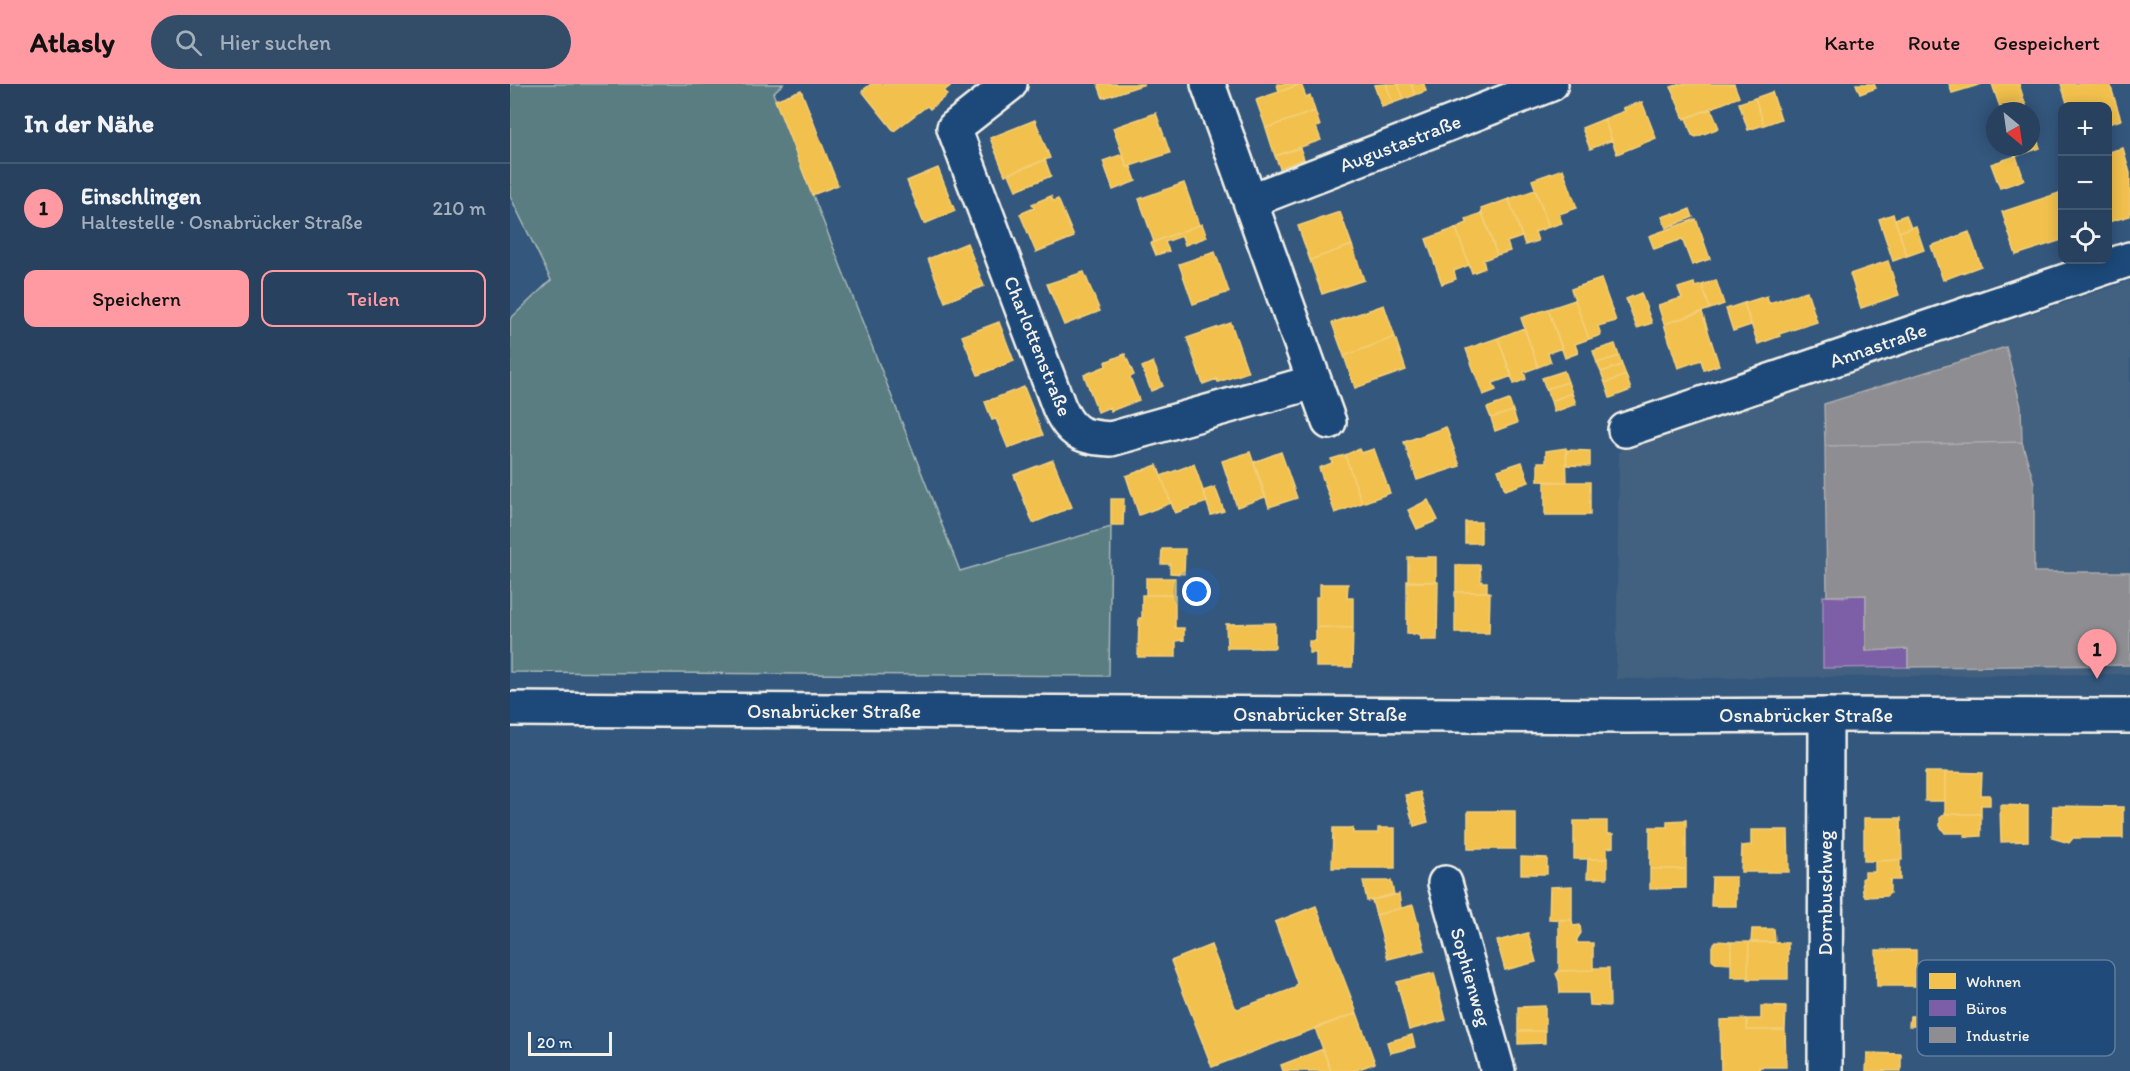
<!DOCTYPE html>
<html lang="de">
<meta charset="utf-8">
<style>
:root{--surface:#27415e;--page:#334c67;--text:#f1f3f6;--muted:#a4afbc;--line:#435a73;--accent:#ff9aa2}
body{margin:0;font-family:Itim,sans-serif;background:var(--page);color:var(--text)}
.controls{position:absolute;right:18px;top:18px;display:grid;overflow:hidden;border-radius:12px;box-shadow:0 3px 15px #0003}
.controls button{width:54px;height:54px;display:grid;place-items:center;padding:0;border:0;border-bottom:2px solid var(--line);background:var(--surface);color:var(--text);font:30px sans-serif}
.compass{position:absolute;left:1476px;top:18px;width:54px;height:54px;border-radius:50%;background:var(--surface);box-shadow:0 3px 15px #0003;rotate:151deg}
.scale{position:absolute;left:18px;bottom:15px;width:84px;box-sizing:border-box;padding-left:6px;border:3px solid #f4f1e8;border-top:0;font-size:16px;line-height:21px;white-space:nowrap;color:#f4f1e8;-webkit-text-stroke:4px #1f4a7a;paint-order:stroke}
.you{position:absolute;left:687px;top:508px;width:21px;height:21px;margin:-15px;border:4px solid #fff;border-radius:50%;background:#1a73e8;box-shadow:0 0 0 9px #1a73e833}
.badge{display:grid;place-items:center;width:39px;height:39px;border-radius:50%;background:var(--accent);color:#111;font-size:20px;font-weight:700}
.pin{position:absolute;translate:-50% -50px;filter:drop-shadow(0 2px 3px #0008)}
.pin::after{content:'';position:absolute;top:32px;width:21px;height:18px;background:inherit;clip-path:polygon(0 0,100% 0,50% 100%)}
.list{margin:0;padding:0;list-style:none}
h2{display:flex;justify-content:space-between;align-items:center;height:78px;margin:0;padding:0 24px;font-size:26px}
h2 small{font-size:20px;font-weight:400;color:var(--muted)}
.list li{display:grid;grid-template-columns:39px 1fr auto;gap:18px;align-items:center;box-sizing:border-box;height:90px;padding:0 24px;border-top:2px solid var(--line)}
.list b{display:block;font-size:22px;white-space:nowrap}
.list p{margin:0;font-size:20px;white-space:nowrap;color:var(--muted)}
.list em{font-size:20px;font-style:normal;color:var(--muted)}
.actions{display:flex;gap:12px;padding:18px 24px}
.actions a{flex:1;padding:14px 0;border:2px solid var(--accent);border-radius:12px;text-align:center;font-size:21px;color:var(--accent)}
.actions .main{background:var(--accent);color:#111}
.icon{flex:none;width:33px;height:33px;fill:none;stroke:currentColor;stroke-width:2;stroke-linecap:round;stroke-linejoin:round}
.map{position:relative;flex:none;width:1620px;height:987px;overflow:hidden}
header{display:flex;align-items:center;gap:36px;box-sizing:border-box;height:84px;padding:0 30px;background:var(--accent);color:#111}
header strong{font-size:28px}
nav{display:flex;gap:33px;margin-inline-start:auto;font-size:21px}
.search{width:420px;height:54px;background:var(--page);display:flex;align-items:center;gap:15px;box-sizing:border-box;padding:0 21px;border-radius:33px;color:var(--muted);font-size:22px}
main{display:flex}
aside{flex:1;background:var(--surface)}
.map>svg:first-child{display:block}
</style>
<header>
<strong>Atlasly</strong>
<div class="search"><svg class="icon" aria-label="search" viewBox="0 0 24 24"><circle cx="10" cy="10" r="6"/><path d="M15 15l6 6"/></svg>Hier suchen</div>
<nav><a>Karte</a><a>Route</a><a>Gespeichert</a></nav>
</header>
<main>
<aside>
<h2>In der Nähe<small></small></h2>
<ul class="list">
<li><span class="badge">1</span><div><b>Einschlingen</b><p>Haltestelle · Osnabrücker Straße</p></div><em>210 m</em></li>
</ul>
<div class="actions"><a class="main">Speichern</a><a>Teilen</a></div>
</aside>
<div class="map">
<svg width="1620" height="987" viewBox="0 0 1620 987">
<rect width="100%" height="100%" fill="#34577d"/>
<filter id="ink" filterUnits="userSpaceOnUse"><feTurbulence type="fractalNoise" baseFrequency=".0167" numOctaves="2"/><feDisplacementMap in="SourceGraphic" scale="12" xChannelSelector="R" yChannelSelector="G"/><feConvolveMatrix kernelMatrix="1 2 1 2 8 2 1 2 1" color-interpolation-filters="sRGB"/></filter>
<g filter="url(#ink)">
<!-- built -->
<path fill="#43607f" d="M1620,197V590L1106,595L1109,367Z"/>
<!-- green -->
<path fill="#5a7d82" stroke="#a7b7b5" stroke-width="1.5" d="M0,0H273L263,9L450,487L601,443L599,592L0,588V235L41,196L0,112Z"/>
<!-- homes -->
<path fill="#f2c14e" stroke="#f3cf7c" stroke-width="1.5" d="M361,0H443L434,7L437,11L420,25L417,22L384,47L352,7Z
M588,0H635L593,14Z
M767,0H791L769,8Z
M791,0L796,13L800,11L805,27L756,44L746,16Z
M876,0H888L894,15L883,19Z
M876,0L883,19L872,23L864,1Z
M888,0H901L905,11L894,15Z
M901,0H914L916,7L905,11Z
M1170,0H1224L1229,13L1174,35L1161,3Z
M1346,0H1364L1366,4L1350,10Z
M1439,0H1472L1442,9Z
M1482,0H1509L1514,16L1490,23Z
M1551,0H1600L1611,36L1598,40V22H1558Z
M291,6L328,101L302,111L265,16Z
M1262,8L1271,35L1254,41L1245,14Z
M1245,14L1254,41L1238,46L1229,19Z
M1514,16L1518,27H1491L1490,23Z
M1132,18L1146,54L1107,70L1094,35L1115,27L1113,24Z
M1201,25L1209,44L1186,53L1182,51L1176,34Z
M805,27L810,42L806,43L811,56L765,72L756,44Z
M646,29L660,69L617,83L603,44Z
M1094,35L1102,56L1080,65L1072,44Z
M525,36L540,74L495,91L480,54Z
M1521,37L1530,64L1506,72L1503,63H1521Z
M790,64L794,75L770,84L765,72Z
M1613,64L1620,89V132L1598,138V68Z
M613,70L617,83H621L626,97L603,106L593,77Z
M1506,72L1514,96L1490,104L1481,80Z
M535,76L541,92L506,106L499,90Z
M428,84L445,127L414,140L397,97Z
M1053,85L1067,124L1049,130L1052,139L1039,143L1022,96Z
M674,99L689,141L644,158L629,115Z
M1025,106L1039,143L1025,148L1028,157L1015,161L999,115Z
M1552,108V156L1506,171L1492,128Z
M541,112L543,117L548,115L564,153L526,168L510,130L524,124L522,120Z
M999,115L1012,153L997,158L1000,167L987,171L971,125Z
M1180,125L1183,133L1156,144L1152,133L1164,129L1165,131Z
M830,128L842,161L800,176L788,142Z
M972,129L987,171L973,176L975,184L962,189L946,144L957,139L956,135Z
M1383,130L1397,172L1383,177L1369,135Z
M1396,131L1401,144L1389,148L1385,135Z
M1186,135L1200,175L1182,181L1172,155L1144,165L1139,152Z
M692,140L697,153L675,161L672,152L655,158L659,167L646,171L641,159Z
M1406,142L1414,166L1397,172L1389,148Z
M946,144L959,181L944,187L946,195L932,200L916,155Z
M1459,148L1471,182L1433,196L1421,162Z
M457,159L474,202L435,218L418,175Z
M842,161L854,196L812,210L800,176Z
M705,168L719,208L683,220L669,180Z
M1378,177L1389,211L1351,224L1340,190Z
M574,188L590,227L554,241L537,200Z
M1091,195L1106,237L1088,242L1091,251L1079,255L1061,205Z
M1206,196L1214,220L1200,225L1192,201Z
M1184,199L1185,203L1192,201L1200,225L1154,240L1148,221L1172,214L1168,204Z
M1297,207L1307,238L1269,250L1270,252L1248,260L1234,219L1257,212L1259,219Z
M1131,209L1142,239L1127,244L1116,215Z
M1065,216L1079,255L1065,260L1068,269L1055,274L1038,225Z
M1234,219L1241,241L1223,247L1216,225Z
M874,221L885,253L834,272L822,239Z
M1038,225L1052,264L1038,269L1041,278L1028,283L1011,234Z
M1192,228L1209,281L1194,286L1191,276L1168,284L1154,240Z
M489,238L504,277L468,291L452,252Z
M721,239L738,288L708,298L707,295L693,300L677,254Z
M1014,244L1028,283L1014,288L1016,295L1004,300L988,254Z
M885,253L896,286L845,304L834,272Z
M988,254L1002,292L983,299L986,306L973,311L956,265Z
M1105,260L1109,272L1087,279L1083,267Z
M615,270L624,291L620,293L629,316L601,327L600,323L588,328L574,291L596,282L595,278Z
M1109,272L1112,281L1091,288L1087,279Z
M643,278L653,302L641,307L632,283Z
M1112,281L1116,291L1095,299L1091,288Z
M1054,287L1058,298L1036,305L1032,294Z
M1116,291L1121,306L1100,314L1095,299Z
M1058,298L1062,309L1041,317L1036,305Z
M514,303L533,351L498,364L486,335L482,336L475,318Z
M1062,309L1066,320L1044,328L1041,317Z
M999,316L1003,327L981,334L977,324Z
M1003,327L1007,339L985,347L981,334Z
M936,343L950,382L907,396L894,358Z
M1056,364L1057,398L1028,397V378H1036V367Z
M849,365L851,369L864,365L880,409L852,419L835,371Z
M1057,366L1080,367V382L1056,381Z
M740,368L755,413L727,423L712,377Z
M771,368L787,414L759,423L744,378Z
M835,371L852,419L825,429L809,384L822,379L821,375Z
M543,376L562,423L523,439L504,391Z
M1012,378L1019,398L995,406L988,386Z
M684,380L697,418L665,429L651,392Z
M647,381L661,419L629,431L616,392Z
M1035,398H1080V431H1035Z
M705,403L714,427L701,431L693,407Z
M601,415H614L613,441H601Z
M918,416L928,436L907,445L898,426Z
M955,438H971V459H955Z
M652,465H675L674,490L660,489V480H651Z
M898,473H926V498H898Z
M946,481H970L971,498H977V508H946Z
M636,494H665V511H636Z
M897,497L928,498L927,556H910V550H897Z
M810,500H838L837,514H843V544L806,543V513H810Z
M945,508H980L979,549H945Z
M632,511H665V544H674V556L666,557V573H628L629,534H632Z
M765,539V564H717L716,540Z
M806,543L843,544L842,583H806V569H799V557H806Z
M1415,688H1435V717H1415Z
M1435,688L1472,689L1471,711H1480V721H1471V730H1435Z
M910,708L918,738L904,742L895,711Z
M1490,721L1518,722V757L1491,758Z
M1543,722L1613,723V754H1563L1559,759L1542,754Z
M958,727H1005V765H958Z
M1435,730H1471V752L1455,753L1454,749H1435L1430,742V734Z
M1354,734H1391L1392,776L1354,777Z
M1176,736V785H1140V743H1157V737Z
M1064,737H1097V750H1103V763L1097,764V775H1064Z
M823,744H843V749H868V744H885V784H822Z
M1241,746H1278L1279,788H1231L1232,762L1241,761Z
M1011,773L1037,774V790H1011Z
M1078,775H1097V794H1077Z
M1390,776V796H1380V809L1376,812L1355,813L1353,809L1352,795L1355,793V788H1365V777Z
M1140,785H1176V804L1140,805Z
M1202,793H1226V822H1201Z
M853,797H881L884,810L857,817Z
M1062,802V836L1039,835L1040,803Z
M889,810L891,824L866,831L862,816Z
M903,821L915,866L878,875L866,831Z
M806,822L847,929L702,983L661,877L701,861L725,923L728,925L785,904L787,899L765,838Z
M1049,836H1062L1063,842L1070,841L1071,849L1067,855V859H1083V886L1049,887Z
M1242,845H1264L1265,858H1241Z
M1018,849L1026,878L995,886L987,857Z
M1206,857L1221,858V880L1206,879L1202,875V862Z
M1221,858H1239L1238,893H1221Z
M1239,858L1278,859V895H1238Z
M1366,866H1406V902H1367Z
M1083,884H1099L1100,922L1080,921L1079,909H1050L1049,897L1046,890L1049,887L1083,886Z
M924,889L936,936L899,946L887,898Z
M1035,922V947H1008V923Z
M1251,922L1276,923L1275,946H1237V935H1251Z
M847,929L865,979L844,987H821L805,944Z
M1400,932H1423V942H1399Z
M1237,935V946H1275L1276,983H1249L1250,987H1211L1210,936Z
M1008,947H1035V959L1008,960Z
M902,951L905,963L880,969L877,958Z
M813,965L821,987H773L771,981Z
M1357,969L1391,970V987H1356Z"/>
<!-- offices -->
<path fill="#7b5ea7" stroke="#9f8aba" stroke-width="1.5" d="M1338,511H1356V567L1398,565V583L1313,584V512L1338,513Z"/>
<!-- industry -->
<path fill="#8d8d92" stroke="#acabac" stroke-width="1.5" d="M1496,263L1511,322L1512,358L1315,362L1314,320Z
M1512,358L1524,399V488H1620V581L1398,583V565L1356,567V511L1317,512L1315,362Z"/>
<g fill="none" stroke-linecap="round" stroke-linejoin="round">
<!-- street casing -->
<g stroke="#f4f1e8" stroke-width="38">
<path id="street" d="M500,0L444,44L549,323C561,350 572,353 601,355L804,298
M698,0L819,338
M740,117L1041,0
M1115,346L1620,175
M935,799L988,987
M1315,987L1316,631"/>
</g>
<!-- secondary casing -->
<g stroke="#f4f1e8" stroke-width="38">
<path id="secondary" d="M0,625L1117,632L1316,631L1620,632"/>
</g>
<!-- street -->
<use href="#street" stroke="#1f4a7a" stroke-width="33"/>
<!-- secondary -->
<use href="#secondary" stroke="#1f4a7a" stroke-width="33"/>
</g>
</g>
<g text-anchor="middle" stroke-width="6" stroke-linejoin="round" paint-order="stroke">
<!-- street labels -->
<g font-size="20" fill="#f4f1e8" stroke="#1f4a7a">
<text transform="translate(890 59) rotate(-21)" y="7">Augustastraße</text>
<text transform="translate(1368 261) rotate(-19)" y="7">Annastraße</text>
<text transform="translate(528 262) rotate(68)" y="7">Charlottenstraße</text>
<text x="324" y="634">Osnabrücker Straße</text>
<text x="810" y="637">Osnabrücker Straße</text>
<text x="1296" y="638">Osnabrücker Straße</text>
<text transform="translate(1315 809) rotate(-90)" y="7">Dornbuschweg</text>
<text transform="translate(961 893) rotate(74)" y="7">Sophienweg</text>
</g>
</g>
<!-- legend -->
<rect x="1407" y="876" width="198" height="96" rx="9" fill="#1f4a7a" stroke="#5f7c9b" stroke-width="1.5"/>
<rect x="1419" y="889" width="27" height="16" fill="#f2c14e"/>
<rect x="1419" y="916" width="27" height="16" fill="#7b5ea7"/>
<rect x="1419" y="943" width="27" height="16" fill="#8d8d92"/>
<g font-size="16" fill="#f4f1e8">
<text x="1456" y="903">Wohnen</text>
<text x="1456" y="930">Büros</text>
<text x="1456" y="957">Industrie</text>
</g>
</svg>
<div class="controls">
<button>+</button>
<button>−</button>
<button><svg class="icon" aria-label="locate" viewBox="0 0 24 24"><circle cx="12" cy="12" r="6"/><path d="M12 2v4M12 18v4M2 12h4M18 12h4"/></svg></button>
</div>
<svg class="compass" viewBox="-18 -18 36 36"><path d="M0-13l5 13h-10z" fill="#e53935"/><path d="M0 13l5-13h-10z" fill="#a4afbc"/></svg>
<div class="scale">20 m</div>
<div class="you"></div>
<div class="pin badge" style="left:1587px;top:595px">1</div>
</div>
</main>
